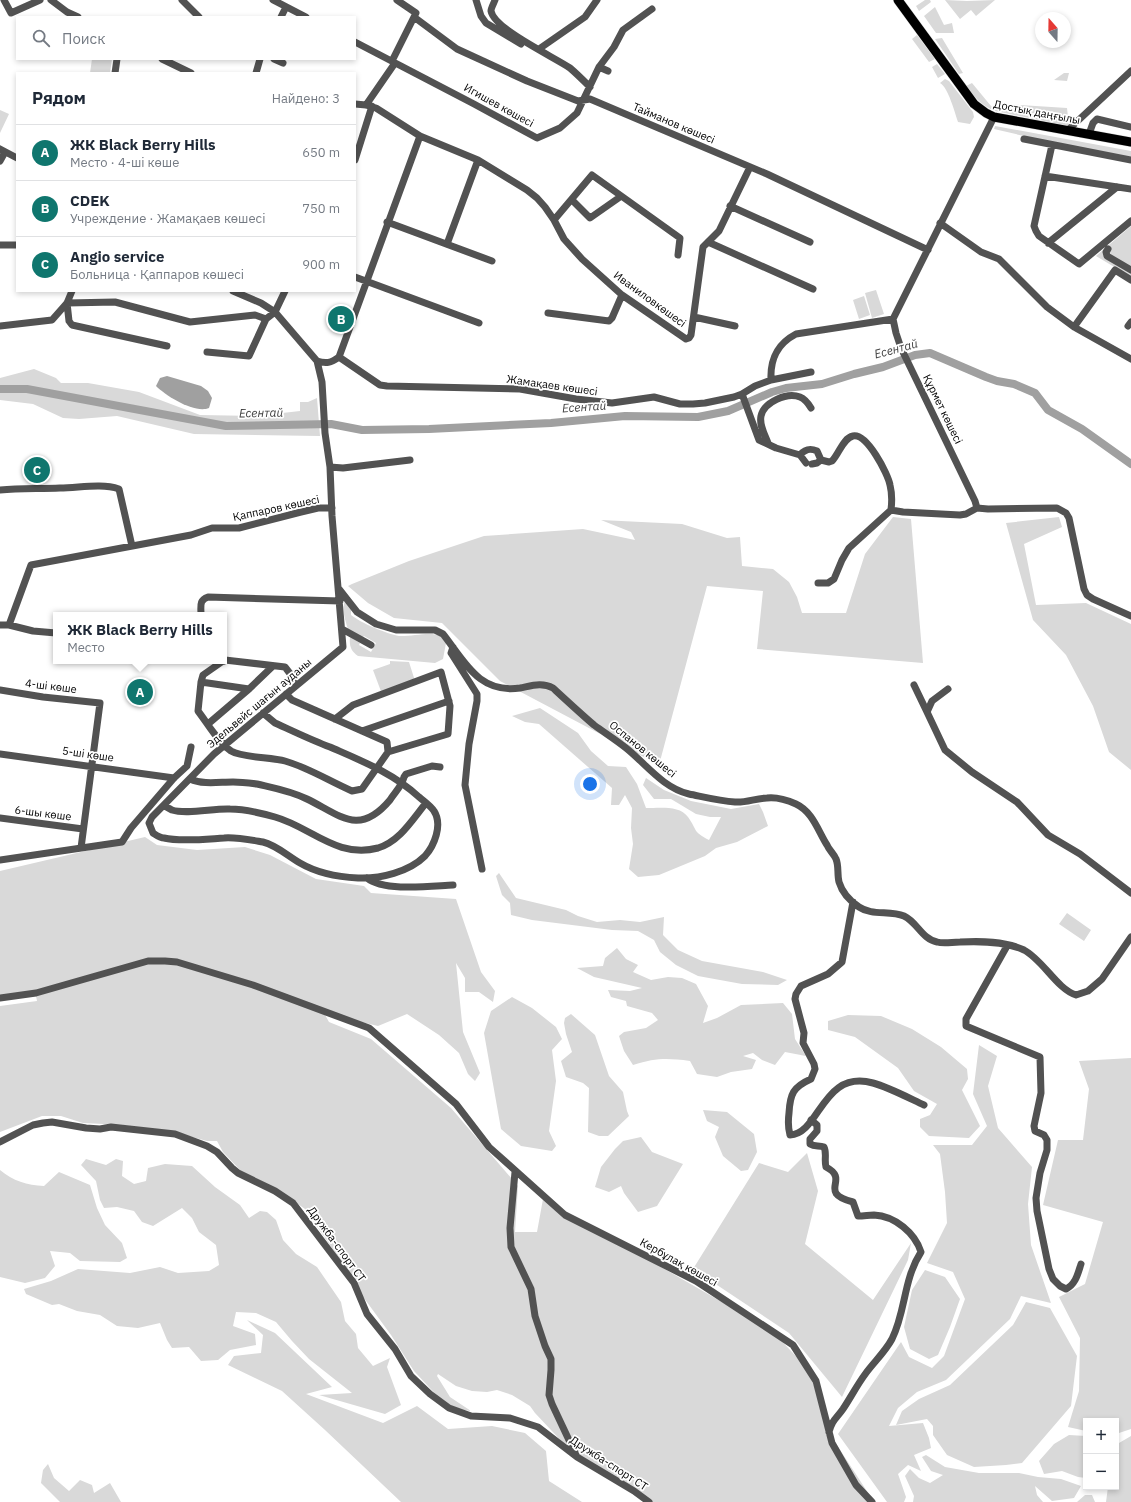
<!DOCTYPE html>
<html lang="ru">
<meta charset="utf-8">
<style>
:root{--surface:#fff;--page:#f6f6f7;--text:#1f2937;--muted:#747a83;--line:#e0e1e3;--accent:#0f766e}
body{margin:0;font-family:"IBM Plex Sans",sans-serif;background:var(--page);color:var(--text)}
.controls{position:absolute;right:12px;bottom:12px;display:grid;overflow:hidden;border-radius:0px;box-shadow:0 2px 6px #0003}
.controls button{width:36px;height:36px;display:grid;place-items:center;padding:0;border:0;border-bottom:1px solid var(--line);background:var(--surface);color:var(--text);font:20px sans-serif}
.compass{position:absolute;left:1035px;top:12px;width:36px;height:36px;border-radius:50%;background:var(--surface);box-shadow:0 2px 6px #0003;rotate:340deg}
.you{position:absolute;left:590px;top:784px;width:14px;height:14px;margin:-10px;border:3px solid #fff;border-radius:50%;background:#1a73e8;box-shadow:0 0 0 6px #1a73e833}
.badge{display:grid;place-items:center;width:26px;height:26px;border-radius:50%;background:var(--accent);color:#fff;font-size:13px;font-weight:700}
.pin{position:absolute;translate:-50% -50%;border:2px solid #fff;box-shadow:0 1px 4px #0006}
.popup{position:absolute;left:53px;top:612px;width:174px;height:52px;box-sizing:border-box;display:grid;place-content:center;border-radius:0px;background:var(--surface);filter:drop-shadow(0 1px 3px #0005);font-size:13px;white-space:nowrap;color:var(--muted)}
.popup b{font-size:15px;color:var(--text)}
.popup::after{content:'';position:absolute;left:50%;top:100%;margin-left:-8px;border:8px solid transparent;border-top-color:var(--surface)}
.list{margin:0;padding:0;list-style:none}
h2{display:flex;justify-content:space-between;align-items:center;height:52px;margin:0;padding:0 16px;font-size:17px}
h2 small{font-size:13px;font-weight:400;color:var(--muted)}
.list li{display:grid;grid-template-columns:26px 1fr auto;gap:12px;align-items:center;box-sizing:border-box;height:56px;padding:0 16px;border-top:1px solid var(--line)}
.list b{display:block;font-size:15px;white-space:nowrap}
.list p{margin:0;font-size:13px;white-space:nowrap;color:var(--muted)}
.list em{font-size:13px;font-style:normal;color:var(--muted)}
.icon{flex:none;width:22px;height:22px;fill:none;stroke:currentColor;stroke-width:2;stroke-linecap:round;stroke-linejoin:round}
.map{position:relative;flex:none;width:1131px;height:1502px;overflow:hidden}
.search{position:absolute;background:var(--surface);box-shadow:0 2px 6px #0003;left:16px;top:16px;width:340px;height:44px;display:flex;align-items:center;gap:10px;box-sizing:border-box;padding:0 14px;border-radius:0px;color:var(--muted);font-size:15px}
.panel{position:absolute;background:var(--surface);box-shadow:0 2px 6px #0003;left:16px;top:72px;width:340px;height:220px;border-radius:0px}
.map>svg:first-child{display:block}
</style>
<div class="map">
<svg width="1131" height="1502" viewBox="0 0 1131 1502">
<rect width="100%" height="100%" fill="#fff"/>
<!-- green -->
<path fill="#d9d9d9" d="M925,0H930L931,2L919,11L916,6Z
M945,0L967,1L995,0L976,16L971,10L960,19Z
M935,7L944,25L952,23L954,33H936L924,16Z
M917,35L935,59L929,62L912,39Z
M942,38L963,73L959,74L935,39Z
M92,59H112L110,73H90Z
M937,64L945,74L938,78L932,67Z
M1064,73H1069L1067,81L1054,80Z
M945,79L949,81L973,112L974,117L970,124L958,122C955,113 948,87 940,83Z
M972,83L991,106L999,108L1004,104L1067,108L1069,126L995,111C981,105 975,98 966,86Z
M0,110L9,114L0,133Z
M995,126L1131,151V158L1054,143L994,129Z
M1131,226V277L1096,256Z
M876,290L884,314L872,318L865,293Z
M864,296L870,315L859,319L853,300Z
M34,369L56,378L61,383H88L139,392L200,415L256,416L300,411V402H308L317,398L320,436L194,434L117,416L79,419L63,418L33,404L0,400V378Z
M893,517L911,519L923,663L757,649L763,591L707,586L659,765L500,681L442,623L394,618L368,603L348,586L352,584L409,561L484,536L583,529L635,540L631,532L601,520L682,524L727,538L740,537L742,566L773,569L789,582L797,597L802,613H846L865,554Z
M1059,517L1062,527L1024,544L1036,605L1086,603L1131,624V770L1109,752L1093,706L1066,655L1033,620L1006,523Z
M345,601L351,609V615C361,623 387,634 399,636C410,637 431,631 440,636C442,637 444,641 446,643L443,659L435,663L358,656C351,651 349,646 350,637L360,643L359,645L371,652L376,643L364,636L362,638L348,630C346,621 341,610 345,601Z
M390,661L409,662L415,681L382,694L373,670L390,664Z
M540,708L578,733L591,751L608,766L626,767L637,784L646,808C659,808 680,805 688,817C698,831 692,831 709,840L721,817H710L696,814L671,799H654L643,785L646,778L664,790L691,801L731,809L759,804L763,812L768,826L737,842L716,848L705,856L659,875L638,877L629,869L633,844L631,828L632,808L625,795L619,805H611L612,788L539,724L525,722L512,716Z
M145,837L157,845L197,850L245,847L270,855L316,879L364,886L371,893L456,899L481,972L495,991L493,1002L479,992H465V978L456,963L463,1032L480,1073L475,1081L468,1074L459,1053L439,1035L407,1014L378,1026L324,1013L329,1022L371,1039L451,1108L518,1186L515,1232H537L543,1199L767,1328L775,1334L809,1370L829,1433L874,1502H644L566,1446L535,1413L530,1406L512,1395L497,1390L487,1392L472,1391L456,1386L438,1374L437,1376L450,1397L471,1411L457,1409L441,1400L414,1371L391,1335L361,1294L347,1270L305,1209L277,1189L240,1170L223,1152L217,1141H207L185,1135L124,1125L83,1123L61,1116H42L0,1132V1006L37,1001L35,991L0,996V871Z
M499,873L516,898L566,910L578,916L597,922L620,920L640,922L664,917L663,935L678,950L702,961L763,972L787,980L778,985L742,984L698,976L676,965L660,952L654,940L638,931L612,930L532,920L511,915L510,903L502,895L496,876Z
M1067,913L1091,930L1084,941L1059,924Z
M617,948L626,959L638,965L633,972L651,980L668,977L682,978L696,984L708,1006L703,1023L717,1018L741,1005L783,1003L792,1014L795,1039L806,1056L785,1052L775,1065L762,1060L753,1053L743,1056L756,1060L752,1069L731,1072L717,1077L697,1074L690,1061C666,1058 656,1058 633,1065L624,1051L619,1036L624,1032L646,1028L658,1020L652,1013L627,1006L626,1001L611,997L608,990L630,991L642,988L594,977L577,968L603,966L605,958Z
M512,997L532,1008L556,1027L562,1039L552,1050L556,1081L549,1131L556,1146L552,1151L521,1146L501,1129L484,1033L491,1011Z
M571,1014L595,1035L609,1076L623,1092L627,1111L629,1116L608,1136H599L588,1132L589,1088L583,1083L566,1077L561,1061L572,1052L566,1034L564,1023L565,1018Z
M848,1015L881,1016L912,1029L941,1047L967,1069L968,1079L962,1090L980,1126L969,1138L929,1136L920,1127V1119L930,1115L937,1104L914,1091L898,1068L855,1037L828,1030V1021Z
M979,1045L997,1056L988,1086L998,1128L1032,1167L1028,1204L1031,1245L1051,1303L1021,1296L1010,1319L946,1380L917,1392L898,1408L889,1426L923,1423L929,1438L931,1448L914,1455L921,1471L908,1465L898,1474L906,1497L904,1502H887L838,1434L901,1342L909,1357L932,1368L944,1356L965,1299L953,1272L927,1263L947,1223L945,1192L940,1154L933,1145H972L987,1126L973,1094Z
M1131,1058V1429L1116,1434V1421H1086V1431L1068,1427L1079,1391L1080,1338L1059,1297L1085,1284L1103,1222L1043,1205L1058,1140H1083L1089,1089L1079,1061Z
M703,1110L727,1112L754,1134L757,1152L748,1170L741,1171L723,1156L715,1137L719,1127L707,1121Z
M641,1137L652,1152L683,1164L657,1206L638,1212L624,1193L621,1186L609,1192L595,1187L601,1167L615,1149L623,1141Z
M807,1153L818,1191L805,1244L873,1300L911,1243L908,1260L842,1397L789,1333L693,1269L759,1163L788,1172Z
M86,1159L106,1165L116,1159L123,1161L122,1176L134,1184L146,1181L148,1168L165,1164L192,1166L215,1187L240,1205L249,1218L260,1211L267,1212L276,1220L283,1240L296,1254L317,1267L341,1302L345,1321L356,1334L358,1348L373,1366L390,1358L387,1367L401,1405L385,1414L319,1395L352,1393L309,1359L292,1341L276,1322L256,1313L236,1312L233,1326L255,1334L256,1345L230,1350L218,1360L201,1361L189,1347L172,1348L167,1340L160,1323L138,1328L117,1326L100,1315L77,1311L59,1304L52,1305L26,1294L24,1289L51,1281L78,1269L130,1273L160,1267L178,1273L209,1271L219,1265L216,1245L199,1232L192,1218L182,1208L153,1226L142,1222L134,1211L117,1207L104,1208L100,1200L96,1181L81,1165Z
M0,1170C13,1181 27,1185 44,1186L59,1172L90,1185L97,1208L105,1225L122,1243L127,1258L120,1262L80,1261L70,1253L50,1251L55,1266L45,1278L25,1283L0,1277Z
M925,1270L945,1277L960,1299L950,1327L938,1355L929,1359L910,1349L904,1327L912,1290Z
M1026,1302L1050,1308L1077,1356L1071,1406L1022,1463L1006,1465L974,1467L947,1455L933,1435V1426L927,1419L896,1425L902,1411L919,1399L950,1385L1013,1325Z
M247,1320L275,1333L332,1387L306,1394L383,1423L417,1406L448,1429L492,1426L525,1433L546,1451L549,1481L582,1502H401L325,1430L282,1391L228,1365L234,1356L261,1353L263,1335Z
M1069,1435L1086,1436V1478L1078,1477L1062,1471L1044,1474L1039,1461L1054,1444Z
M1131,1436V1502H1106L1108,1487H1116V1453L1119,1443Z
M926,1455L945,1467L979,1473H1019L1038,1477L1061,1479L1081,1486L1074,1498L1052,1501L1035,1486L1037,1495L1043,1502H913L914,1496L905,1476L910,1469L919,1478L930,1483L943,1475L931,1471L922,1457Z
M48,1464L54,1478L69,1491L80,1480L92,1485L94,1493L110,1483L121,1502H60L41,1483L43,1470Z
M1085,1495H1092L1095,1502H1077Z"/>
<!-- water -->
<path fill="#a0a0a0" d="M167,376L201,386L208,391L212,398L209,408C195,414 166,396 156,386L160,378Z"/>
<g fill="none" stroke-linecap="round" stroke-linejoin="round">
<!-- river -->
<path stroke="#a0a0a0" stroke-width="8" d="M0,389H27L226,426L331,424L362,430L429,429L551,423L625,416L698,417L728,411L772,392L786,388L822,384L854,374L883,367L915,355L930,353L986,377L997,381L1014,384L1035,393L1048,410L1082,429L1131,464"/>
<!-- major casing -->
<g stroke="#dbdbdb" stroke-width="10">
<path id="major" d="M898,0L974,104L986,113L994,117L1131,142"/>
</g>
<!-- minor -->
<path stroke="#525252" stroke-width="7" d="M4,0L11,13L40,0
M51,0L67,12L78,17
M182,0L199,17
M273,0L306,17
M476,0L481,16L486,23L521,44
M495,0C494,3 491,8 491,11C494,29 554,57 570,68C577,74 584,81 590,87
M281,17L286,7
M414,17L457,49L527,81L578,101L590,99L767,174L928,250
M355,42L474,104L537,138L560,128L577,113L599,67L614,47L623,30L652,9
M539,49L585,17L597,0
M162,59L191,73
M274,59L283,63
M392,61L416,13L397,0
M599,67L608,71
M115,73L117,59
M256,73L260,59
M355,104L366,105L376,108L420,136L478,160L527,190L537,198L545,207L554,220L564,239L582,259L622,295L686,339L689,338L691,335L703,247L719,231L750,167
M366,105L395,63
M994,117L893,319L896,333L901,348L975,501L977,508L988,509L1057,508L1066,513L1069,518L1084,589L1087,595L1093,599L1131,616
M1068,130L1131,71
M1089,134L1093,123L1097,119L1131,127
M1024,139L1131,160
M1052,145L1034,226L1036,231L1039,236L1079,264L1131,221
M0,149L17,158
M355,160L372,106
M0,161L5,152
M1045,176L1131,189
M572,200L590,218L620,197
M730,206L810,242
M554,220L592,175L680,238L678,255
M387,222L492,261
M940,223L981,252L999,259L1047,307L1074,327
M708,242L813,289
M1048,243L1117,187
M447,244L478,160
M0,245H17
M1108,249L1106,252L1107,256L1131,270
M355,277L479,323
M1131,280L1115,270L1074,327L1131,359
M233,291L261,303L275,312L317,361L322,382L325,433L330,467L332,516L343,647L214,754L152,817L149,823L153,833C156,835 160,838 164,838C180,842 207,839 224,838C236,837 251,840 263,842C276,845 288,856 300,863C317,873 338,877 358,878C380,879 409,872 425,856C434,846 443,825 434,811C431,806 424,801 419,797C393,773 362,761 330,747C311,740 293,731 275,723L263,713
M67,303L115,302L190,322L255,315L266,319L275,312L285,291
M67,303L69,321L72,325L167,346
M548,313L609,321L612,318L622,295
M694,317L735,326
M0,326L52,320L67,303L72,291
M1128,326L1131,322
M207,352L249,356L266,319
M339,357L380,385L387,386L520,389L576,399L612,403L654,397L680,404H693L705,403L734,397L742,394L755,386L771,380L811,372
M317,361C326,364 331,363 339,357L420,136
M771,380C770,359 777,344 796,334L893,319
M742,394L759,440L776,448L800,455L806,463
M768,443C765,435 759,425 761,416C764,402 787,392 800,397C805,399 808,403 811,408
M800,455C805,449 810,448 817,451L821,460
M812,464L817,463L821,460L829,462L832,461C839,454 843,438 853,436C867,433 888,474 890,485C892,493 892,502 891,510L849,548L842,560L834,579L828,583H818
M330,467L343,468L410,460
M0,490C20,488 40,489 60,488C79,488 101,483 119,489L132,546
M891,510L903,512L960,515L966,514L977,508
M339,589L357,612L376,624L396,630H435L443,634C465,662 479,694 520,688C531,686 542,682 553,688C566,700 580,713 594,725C605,733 616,740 626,748C646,764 663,788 689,794C704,797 720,801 735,802C746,803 756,798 767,798C776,797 787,800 796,804C813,812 818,831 827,845C829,850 834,854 836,859C839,866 837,874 839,882C842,892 850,901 859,907C872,916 890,910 904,916C917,922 922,939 937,942C944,944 952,942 960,942C981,941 1005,941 1024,950C1043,960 1057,989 1076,995L1088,991L1102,979L1131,937
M201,615C201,606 199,600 208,597L340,601
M0,625H9L33,631L56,633
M9,625L31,565L191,535L212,528H239L301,512L318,508H332
M342,629L371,645
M453,647L451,653L477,694V701L469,744L465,785L482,869
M223,661L203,675L201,682L198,711C208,724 218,742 231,751C243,758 271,757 285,761C309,768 329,781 352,791L362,789L388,752L387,742L292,700L286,694
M224,661L225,660L285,667L298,684
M201,682L249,689
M914,685L927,712
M948,689L932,701L927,712L945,750L972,772L1017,802L1048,835L1080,854L1131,893
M0,690L43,697L100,703L81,848
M335,719L353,705L441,672L450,706L448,734L388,752
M208,724L249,689L273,666
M362,731L449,701
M0,754L174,778
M190,779C203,785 219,782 233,782C241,782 249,783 257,784C274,788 291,791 307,799C340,815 359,837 390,800C395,792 402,786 404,777L406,774L432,766L440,767
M164,806C167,807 170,809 172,810C187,815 214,808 230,809C245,809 261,813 275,817C311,827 337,859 378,848C400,841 412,820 426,803
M0,818L83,829
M0,860L122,842L131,828L174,778L187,766L191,747
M367,878C384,892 431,886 453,885
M853,902L842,962L828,974L801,986L796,994L795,999L804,1033L803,1043L814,1064L815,1069L811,1079C793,1087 790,1094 789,1113C788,1121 788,1128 790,1135C820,1134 822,1069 873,1083C888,1087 909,1098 924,1105
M1007,946L966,1019V1026L1040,1057L1041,1093L1034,1126L1035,1131L1044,1135L1047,1140V1150L1040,1173L1036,1198L1037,1211L1049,1269L1053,1279L1060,1286L1066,1289C1076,1284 1078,1273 1081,1264
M0,998L36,993L148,961H165L177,962L253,985L369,1028L456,1104L489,1147L565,1215L696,1281L793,1345L816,1381L832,1443L856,1485L872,1502
M811,1120L817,1125V1131L810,1139V1144C815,1147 819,1145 824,1147C827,1153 824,1160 826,1167C851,1180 816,1192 853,1202L858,1216C864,1216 869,1215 874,1215C895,1216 915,1233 921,1252C903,1280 906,1311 892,1339C885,1352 874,1362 866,1373C857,1385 851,1397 843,1409C836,1419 832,1420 829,1432
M0,1142L33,1125L43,1123L52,1122L86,1128L100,1129L111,1127L175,1134L207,1146L217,1152L232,1168L238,1173L275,1191L293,1203L354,1283L367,1314L395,1349L411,1376L430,1394L449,1408L471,1416L510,1418L538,1427L577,1457L634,1491L649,1502
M515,1172L510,1228L511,1247L531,1289L535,1316L545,1346L551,1359V1370L549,1395L552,1404L576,1455"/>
<!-- major -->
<use href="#major" stroke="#000" stroke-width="9"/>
</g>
<g text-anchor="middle" stroke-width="3.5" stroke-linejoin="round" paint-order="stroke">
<!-- street labels -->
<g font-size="11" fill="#000" stroke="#fff">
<text transform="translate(499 105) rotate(29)" y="4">Игишев көшесі</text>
<text transform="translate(1037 112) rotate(11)" y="4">Достық даңғылы</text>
<text transform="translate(674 123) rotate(23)" y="4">Тайманов көшесі</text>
<text transform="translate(650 299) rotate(36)" y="4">Иваниловкөшесі</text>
<text transform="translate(552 385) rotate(8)" y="4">Жамақаев көшесі</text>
<text transform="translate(943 409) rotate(64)" y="4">Құрмет көшесі</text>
<text transform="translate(276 508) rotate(-12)" y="4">Қаппаров көшесі</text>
<text transform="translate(51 686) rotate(7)" y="4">4-ші көше</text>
<text transform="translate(259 703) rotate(-40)" y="4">Эдельвейс шағын ауданы</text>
<text transform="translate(643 749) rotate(39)" y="4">Оспанов көшесі</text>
<text transform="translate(88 754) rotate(8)" y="4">5-ші көше</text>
<text transform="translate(43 813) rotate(7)" y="4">6-шы көше</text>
<text transform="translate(337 1244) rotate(54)" y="4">Дружба-спорт СТ</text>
<text transform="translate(679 1262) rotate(29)" y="4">Кербұлақ көшесі</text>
<text transform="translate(609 1463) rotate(33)" y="4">Дружба-спорт СТ</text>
</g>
<!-- water labels -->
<g font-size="12" font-style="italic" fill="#414141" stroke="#fff">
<text transform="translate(896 349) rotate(-15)" y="4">Есентай</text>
<text transform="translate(584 407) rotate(-4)" y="4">Есентай</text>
<text transform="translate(261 413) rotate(-1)" y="4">Есентай</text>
</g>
</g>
</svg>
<div class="controls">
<button>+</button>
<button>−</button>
</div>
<svg class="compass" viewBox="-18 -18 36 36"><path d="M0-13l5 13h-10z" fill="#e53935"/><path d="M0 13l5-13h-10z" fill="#747a83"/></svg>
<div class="you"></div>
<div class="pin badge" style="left:140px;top:692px">A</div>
<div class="popup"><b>ЖК Black Berry Hills</b>Место</div>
<div class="pin badge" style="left:341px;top:319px">B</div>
<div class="pin badge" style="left:37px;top:470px">C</div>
<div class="search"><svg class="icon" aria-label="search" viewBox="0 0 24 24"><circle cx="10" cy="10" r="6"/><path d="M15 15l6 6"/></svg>Поиск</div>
<section class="panel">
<h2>Рядом<small>Найдено: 3</small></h2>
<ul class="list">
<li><span class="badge">A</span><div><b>ЖК Black Berry Hills</b><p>Место · 4-ші көше</p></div><em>650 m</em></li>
<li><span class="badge">B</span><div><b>CDEK</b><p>Учреждение · Жамақаев көшесі</p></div><em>750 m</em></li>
<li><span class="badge">C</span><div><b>Angio service</b><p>Больница · Қаппаров көшесі</p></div><em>900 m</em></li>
</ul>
</section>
</div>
